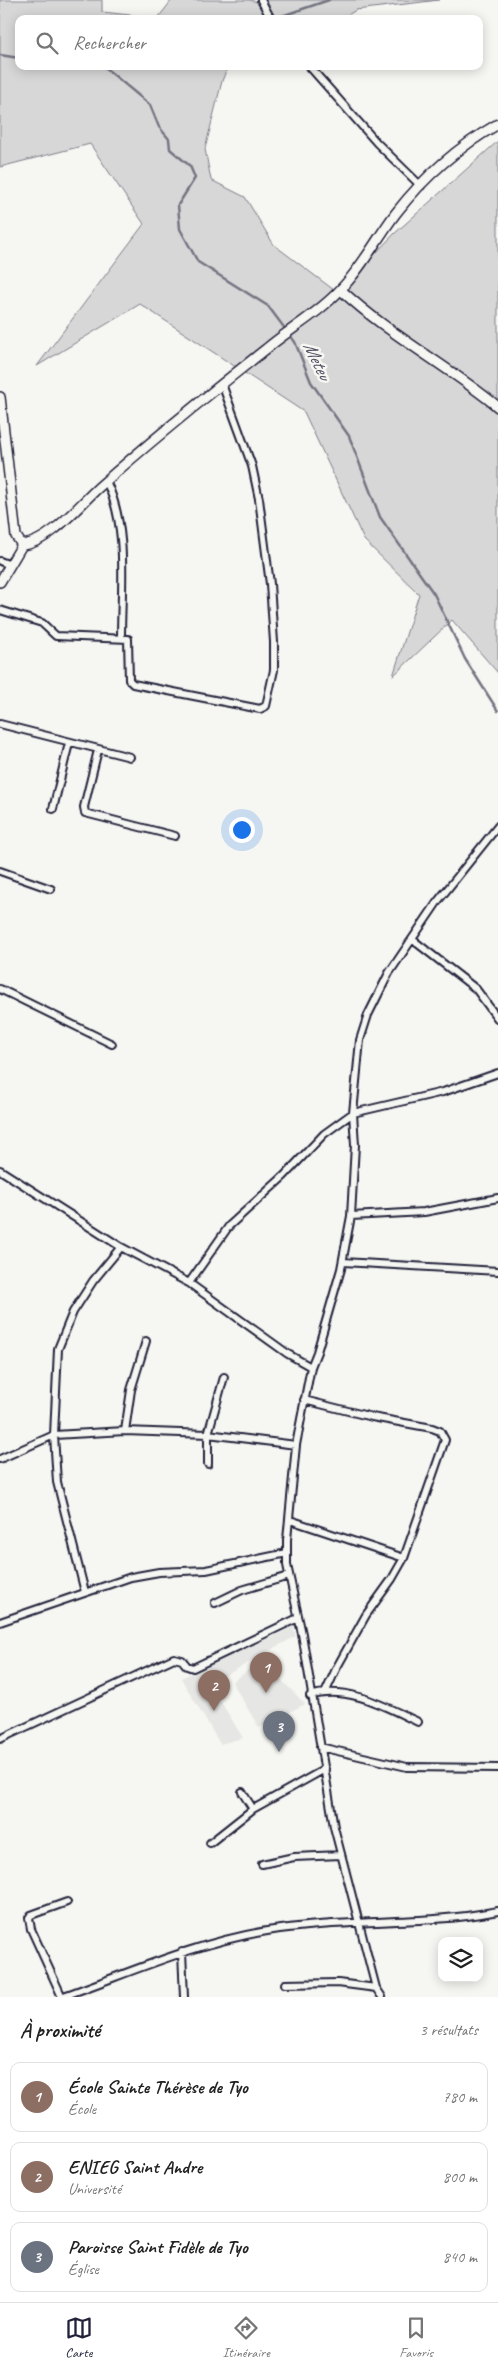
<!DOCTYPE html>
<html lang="fr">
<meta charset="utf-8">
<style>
:root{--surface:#fff;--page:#f6f6f6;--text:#222;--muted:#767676;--line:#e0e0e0;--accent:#22223b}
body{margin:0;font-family:Caveat,sans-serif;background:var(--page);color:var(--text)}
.controls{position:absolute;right:15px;bottom:15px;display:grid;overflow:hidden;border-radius:10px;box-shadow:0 2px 12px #0003}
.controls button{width:45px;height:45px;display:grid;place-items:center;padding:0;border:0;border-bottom:1px solid var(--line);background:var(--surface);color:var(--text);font:25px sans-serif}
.you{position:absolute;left:241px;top:829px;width:18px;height:18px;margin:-12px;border:4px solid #fff;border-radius:50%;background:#1a73e8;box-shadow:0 0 0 8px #1a73e833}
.badge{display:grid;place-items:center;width:32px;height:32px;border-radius:50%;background:var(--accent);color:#fff;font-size:16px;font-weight:700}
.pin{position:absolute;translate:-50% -41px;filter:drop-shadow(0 1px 2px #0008)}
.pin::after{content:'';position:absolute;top:26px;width:18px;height:15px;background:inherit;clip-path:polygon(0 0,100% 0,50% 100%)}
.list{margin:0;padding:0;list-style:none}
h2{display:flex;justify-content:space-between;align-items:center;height:65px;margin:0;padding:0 20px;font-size:21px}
h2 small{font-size:16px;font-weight:400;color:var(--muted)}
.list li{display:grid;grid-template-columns:32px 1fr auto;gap:15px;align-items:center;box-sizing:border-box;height:70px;margin:0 10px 10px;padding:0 10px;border:1px solid var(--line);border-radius:10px}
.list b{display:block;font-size:19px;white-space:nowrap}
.list p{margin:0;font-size:16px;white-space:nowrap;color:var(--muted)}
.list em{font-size:16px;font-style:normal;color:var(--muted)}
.icon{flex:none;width:28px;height:28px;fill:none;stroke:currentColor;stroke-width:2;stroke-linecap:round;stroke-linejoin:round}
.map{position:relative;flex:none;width:498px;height:1997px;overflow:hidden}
.search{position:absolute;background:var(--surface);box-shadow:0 2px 12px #0003;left:15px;right:15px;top:15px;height:55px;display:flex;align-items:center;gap:12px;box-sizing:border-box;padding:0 18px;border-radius:10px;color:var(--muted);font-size:19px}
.sheet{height:305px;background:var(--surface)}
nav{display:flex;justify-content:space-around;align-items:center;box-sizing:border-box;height:70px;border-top:1px solid var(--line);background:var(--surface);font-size:14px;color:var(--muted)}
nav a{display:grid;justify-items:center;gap:2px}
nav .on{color:var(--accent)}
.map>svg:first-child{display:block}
</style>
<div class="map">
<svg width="498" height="1997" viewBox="0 0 498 1997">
<rect width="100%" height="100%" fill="#f6f6f2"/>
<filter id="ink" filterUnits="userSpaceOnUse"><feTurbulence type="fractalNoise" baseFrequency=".02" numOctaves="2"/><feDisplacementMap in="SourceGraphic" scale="10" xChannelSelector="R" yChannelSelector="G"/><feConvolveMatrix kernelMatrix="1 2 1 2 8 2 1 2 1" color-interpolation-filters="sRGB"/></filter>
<g filter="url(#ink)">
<!-- built -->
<path fill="#e6e6e4" d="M293,1627L296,1636L210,1684L243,1738L220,1744L181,1678Z
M262,1660L305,1704L259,1728L232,1682Z"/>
<!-- green -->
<path fill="#d7d7d7" stroke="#7c7c89" d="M0,0H102V12L158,18L172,0H249L263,3L270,0H439L356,10L341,19H19V66H228L222,81L205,149L211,180L245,197L274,245L338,293L394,234L498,141V673L452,620L393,676L419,594L364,540L304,412L140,304L37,366L144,224L90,144L0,167Z"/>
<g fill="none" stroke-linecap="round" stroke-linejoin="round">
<!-- stream -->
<path stroke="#757583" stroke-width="2.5" d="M273,19L329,0
M0,55L19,58
M103,66L150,105L159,127L169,139L170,149L190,166L195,178L178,205L180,229L198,262L268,306L286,330
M289,334L295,342L311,382L349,436L380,517L434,594L465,659L498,711"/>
<!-- street casing -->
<g stroke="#22223b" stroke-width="10">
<path id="street" d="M261,0L271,19
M309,66L377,143L421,186
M106,481C129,528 121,587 121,638
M0,561L10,565
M0,610L42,623L56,636L128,639L129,680L133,684L260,709L266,706L274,670V642L270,584L259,499L252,466L222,384
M0,724L130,757
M98,750L84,807L85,813L175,836
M53,809L69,743
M0,871L51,889
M413,940L476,989L498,1019
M0,989L112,1044
M0,1170L121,1247L189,1283L288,1354L311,1367
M351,1216L424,1212L498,1198
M343,1262L498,1271
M189,1283L229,1226L284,1176L324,1134L353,1113L443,1092L498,1073
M304,1400L372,1417L432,1428L440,1431L445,1440L404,1558L392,1579L366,1615L337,1667L326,1691
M125,1431L131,1390L146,1341
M0,1459L54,1435L125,1431L208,1434L296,1445
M208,1464V1434L224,1377
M290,1520L404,1558
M85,1592L57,1482L54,1435L58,1349L73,1312L93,1281L121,1247
M215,1603L242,1590L289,1576
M0,1622L131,1577L159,1572L206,1570L287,1553
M310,1696C346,1684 386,1707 418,1722
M0,1739L174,1658L182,1660L187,1666L193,1668L298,1618
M320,1747L407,1767L498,1768
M242,1792L253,1809
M210,1843L253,1809L325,1769
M262,1864L294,1857L341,1855
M182,1952L184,1997
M285,1984L338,1983L376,1988
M61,1997C129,1973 195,1943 267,1931C343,1918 422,1926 498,1911
M62,1997L31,1929L29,1918L31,1915L67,1902
M382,1997L376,1988L334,1827L302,1634L287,1565V1540L296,1445L311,1367L317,1352L341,1269L351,1216L355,1145L353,1113L360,1040L368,1015L389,973L438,901L498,826"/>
</g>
<!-- secondary casing -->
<g stroke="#22223b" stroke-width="12">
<path id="secondary" d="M341,290C389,335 447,365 498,407
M0,397L16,536L22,545
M22,545C49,543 79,505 99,487C153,439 209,394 266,349C290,329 319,313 340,290C362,268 377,238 396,213C424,177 458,147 498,124
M0,582L22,545"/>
</g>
<!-- street -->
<use href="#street" stroke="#f6f6f2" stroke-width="6"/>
<!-- secondary -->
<use href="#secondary" stroke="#f6f6f2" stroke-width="9"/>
</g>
</g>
<g text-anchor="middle" stroke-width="5" stroke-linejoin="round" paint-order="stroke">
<!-- water labels -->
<g font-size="19" font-style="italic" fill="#535365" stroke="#f6f6f2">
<text transform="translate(318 360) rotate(64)" y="7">Meteu</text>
</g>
</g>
</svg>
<div class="controls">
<button><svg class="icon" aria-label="layers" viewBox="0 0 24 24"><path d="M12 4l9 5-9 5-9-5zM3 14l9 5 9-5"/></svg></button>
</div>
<div class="you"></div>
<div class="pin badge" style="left:266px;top:1693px;background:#8d6e63">1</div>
<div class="pin badge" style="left:214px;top:1711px;background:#8d6e63">2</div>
<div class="pin badge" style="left:279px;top:1752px;background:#6b7280">3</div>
<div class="search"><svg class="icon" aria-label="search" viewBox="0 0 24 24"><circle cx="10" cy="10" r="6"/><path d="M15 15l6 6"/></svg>Rechercher</div>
</div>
<section class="sheet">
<h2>À proximité<small>3 résultats</small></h2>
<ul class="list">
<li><span class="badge" style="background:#8d6e63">1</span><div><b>École Sainte Thérèse de Tyo</b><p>École</p></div><em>780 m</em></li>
<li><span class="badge" style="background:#8d6e63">2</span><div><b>ENIEG Saint Andre</b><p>Université</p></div><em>800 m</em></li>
<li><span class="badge" style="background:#6b7280">3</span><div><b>Paroisse Saint Fidèle de Tyo</b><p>Église</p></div><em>840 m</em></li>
</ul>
</section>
<nav>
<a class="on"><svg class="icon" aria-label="map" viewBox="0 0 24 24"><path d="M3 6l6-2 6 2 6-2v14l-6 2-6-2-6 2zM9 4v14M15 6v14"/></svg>Carte</a>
<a><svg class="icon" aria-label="directions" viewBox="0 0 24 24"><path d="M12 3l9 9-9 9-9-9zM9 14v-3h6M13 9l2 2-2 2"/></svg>Itinéraire</a>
<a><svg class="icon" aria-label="saved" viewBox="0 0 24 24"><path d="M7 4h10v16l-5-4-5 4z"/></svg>Favoris</a>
</nav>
